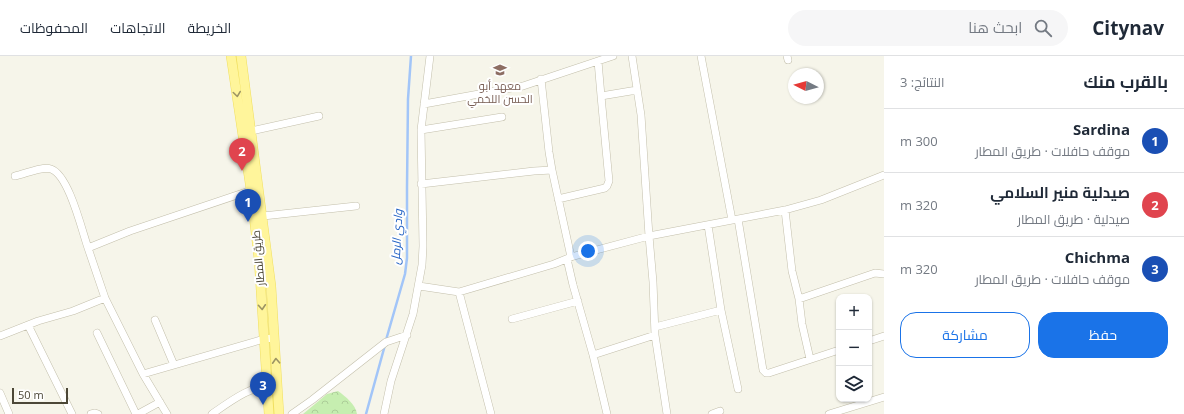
<!DOCTYPE html>
<html lang="ar">
<meta charset="utf-8">
<style>
:root{--surface:#fff;--page:#f6f6f7;--text:#1f2937;--muted:#747a83;--line:#e0e1e3;--accent:#1a73e8}
body{margin:0;font-family:"Open Sans",Cairo,sans-serif;background:var(--page);color:var(--text);direction:rtl}
.controls{position:absolute;right:12px;bottom:12px;display:grid;overflow:hidden;border-radius:8px;box-shadow:0 1px 3px #0004}
.controls button{width:36px;height:36px;display:grid;place-items:center;padding:0;border:0;border-bottom:1px solid var(--line);background:var(--surface);color:var(--text);font:20px sans-serif}
.compass{position:absolute;left:788px;top:12px;width:36px;height:36px;border-radius:50%;background:var(--surface);box-shadow:0 1px 3px #0004;rotate:276deg}
.scale{position:absolute;left:12px;bottom:10px;width:56px;box-sizing:border-box;padding-left:4px;border:2px solid #4c4737;border-top:0;font-size:11px;line-height:14px;white-space:nowrap;color:#4c4737;-webkit-text-stroke:3px #fff;paint-order:stroke}
.you{position:absolute;left:588px;top:195px;width:14px;height:14px;margin:-10px;border:3px solid #fff;border-radius:50%;background:#1a73e8;box-shadow:0 0 0 6px #1a73e833}
.badge{display:grid;place-items:center;width:26px;height:26px;border-radius:50%;background:var(--accent);color:#fff;font-size:13px;font-weight:700}
.pin{position:absolute;translate:-50% -33px;filter:drop-shadow(0 1px 2px #0008)}
.pin::after{content:'';position:absolute;top:21px;width:14px;height:12px;background:inherit;clip-path:polygon(0 0,100% 0,50% 100%)}
.list{margin:0;padding:0;list-style:none}
h2{display:flex;justify-content:space-between;align-items:center;height:52px;margin:0;padding:0 16px;font-size:17px}
h2 small{font-size:13px;font-weight:400;color:var(--muted)}
.list li{display:grid;grid-template-columns:26px 1fr auto;gap:12px;align-items:center;box-sizing:border-box;height:64px;padding:0 16px;border-top:1px solid var(--line)}
.list b{display:block;font-size:15px;white-space:nowrap}
.list p{margin:0;font-size:13px;white-space:nowrap;color:var(--muted)}
.list em{font-size:13px;font-style:normal;color:var(--muted)}
.actions{display:flex;gap:8px;padding:12px 16px}
.actions a{flex:1;padding:9px 0;border:1px solid var(--accent);border-radius:16px;text-align:center;font-size:14px;color:var(--accent)}
.actions .main{background:var(--accent);color:#fff}
.icon{flex:none;width:22px;height:22px;fill:none;stroke:currentColor;stroke-width:2;stroke-linecap:round;stroke-linejoin:round}
.map{position:relative;flex:none;width:884px;height:358px;overflow:hidden;direction:ltr}
header{display:flex;align-items:center;gap:24px;box-sizing:border-box;height:56px;padding:0 20px;background:var(--surface);border-bottom:1px solid var(--line)}
header strong{font-size:19px}
nav{display:flex;gap:22px;margin-inline-start:auto;font-size:14px}
.search{width:280px;height:36px;background:var(--page);display:flex;align-items:center;gap:10px;box-sizing:border-box;padding:0 14px;border-radius:22px;color:var(--muted);font-size:15px}
main{display:flex}
aside{flex:1;background:var(--surface)}
.map>svg:first-child{display:block}
</style>
<header>
<strong>Citynav</strong>
<div class="search"><svg class="icon" aria-label="search" viewBox="0 0 24 24"><circle cx="10" cy="10" r="6"/><path d="M15 15l6 6"/></svg>ابحث هنا</div>
<nav><a>الخريطة</a><a>الاتجاهات</a><a>المحفوظات</a></nav>
</header>
<main>
<aside>
<h2>بالقرب منك<small>النتائج: 3</small></h2>
<ul class="list">
<li><span class="badge" style="background:#1a4fb4">1</span><div><b>Sardina</b><p>موقف حافلات · طريق المطار</p></div><em>300 m</em></li>
<li><span class="badge" style="background:#e0444e">2</span><div><b>صيدلية منير السلامي</b><p>صيدلية · طريق المطار</p></div><em>320 m</em></li>
<li><span class="badge" style="background:#1a4fb4">3</span><div><b>Chichma</b><p>موقف حافلات · طريق المطار</p></div><em>320 m</em></li>
</ul>
<div class="actions"><a class="main">حفظ</a><a>مشاركة</a></div>
</aside>
<div class="map">
<svg width="884" height="358" viewBox="0 0 884 358">
<defs>
<pattern id="forest-crowns" width="20" height="18" patternUnits="userSpaceOnUse"><rect width="20" height="18" fill="#c6eeb0"/><path d="M2 6a3 3 0 1 1 6 0M12 15a3 3 0 1 1 6 0" fill="none" stroke="#accd98"/></pattern>
</defs>
<rect width="100%" height="100%" fill="#f6f5ea"/>
<!-- forest -->
<path fill="url(#forest-crowns)" d="M338,335C345,340 356,349 357,358H303L327,338Z"/>
<g fill="none" stroke-linecap="round" stroke-linejoin="round">
<!-- stream -->
<path stroke="#a2c5f8" stroke-width="2.5" d="M386,284L405,218L407,202V131L408,43L411,0
M366,358L385,289"/>
<!-- minor casing -->
<g stroke="#c3bfab" stroke-width="8">
<path id="minor" d="M632,0L641,59L649,180L653,226L655,279L667,358
M701,0L732,164
M787,0L788,4
M598,5L601,40
M541,23L549,96L552,114
M424,48L523,30L613,0
M421,74L502,61
M251,75L319,60
M15,120C25,118 42,110 51,113C69,119 82,175 88,192
M421,128L534,115L552,114L571,201
M255,133L130,175L88,192L105,242L143,318L264,283L274,282
M558,143L605,132L607,130L609,125L601,40L637,34
M785,154L792,215L799,243L802,268L810,303
M263,160L356,150
M738,163L763,314L766,317H769L839,294
M567,203L573,229L593,299
M419,230L459,236L554,208L571,201L589,196L649,180L785,154L821,144L884,119
M459,236L491,358
M799,243L875,217L884,218
M721,254L738,333
M512,263L578,245
M155,264L174,309
M28,269L72,358
M655,271L721,254L708,169
M97,277L136,358
M0,280L38,265L73,255L105,242
M869,285L884,280
M143,318L167,358
M0,337L9,358
M91,358L95,357L98,358
M138,358L160,346
M212,358C232,344 252,329 277,328
M292,358L312,344L386,286L407,279
M384,358L391,325L413,258L422,209L423,190L421,74L430,0
M607,358L593,299L655,279
M712,358L720,355
M829,358L884,341"/>
</g>
<!-- major casing -->
<g stroke="#f0df5f" stroke-width="10">
<path id="major" d="M231,0L251,134L259,204L269,358
M241,0L271,230L279,358"/>
</g>
<!-- minor -->
<use href="#minor" stroke="#fff" stroke-width="7"/>
<!-- major -->
<use href="#major" stroke="#fff59b" stroke-width="9"/>
</g>
<!-- one-way arrows -->
<defs><path id="oneway-chevron" d="M-2-3.5L2.5 0L-2 3.5" fill="none" stroke-width="1.6" stroke-linecap="round" stroke-linejoin="round"/></defs>
<g stroke="#9d9564">
<use href="#oneway-chevron" transform="translate(237 38) rotate(82)"/>
<use href="#oneway-chevron" transform="translate(262 251) rotate(86)"/>
<use href="#oneway-chevron" transform="translate(276 305) rotate(-93)"/>
</g>
<!-- icons -->
<defs>
<g id="school-bare" transform="scale(1.08)"><path d="M0-5L7-2L0 1L-7-2ZM-4 1L0 2.5L4 1V4Q0 6-4 4Z" fill="#8d6e63" stroke="#fff" stroke-width="2.5" paint-order="stroke"/></g>
</defs>
<g fill-rule="evenodd">
<use href="#school-bare" x="500" y="14"/>
</g>
<g text-anchor="middle" stroke-width="4" stroke-linejoin="round" paint-order="stroke">
<!-- education labels -->
<g font-size="11" fill="#785e54" stroke="#fff">
<text x="500" y="34">معهد أبو<tspan x="500" dy="13">الحسن اللخمي</tspan></text>
</g>
<!-- street labels -->
<g font-size="11" fill="#4c4737" stroke="#fff">
<text transform="translate(258 202) rotate(-95)" y="4">طريق المطار</text>
</g>
<!-- water labels -->
<g font-size="12" font-style="italic" fill="#2463c4" stroke="#fff">
<text transform="translate(397 181) rotate(-87)" y="4">وادي الرمل</text>
</g>
</g>
</svg>
<div class="controls">
<button>+</button>
<button>−</button>
<button><svg class="icon" aria-label="layers" viewBox="0 0 24 24"><path d="M12 4l9 5-9 5-9-5zM3 14l9 5 9-5"/></svg></button>
</div>
<svg class="compass" viewBox="-18 -18 36 36"><path d="M0-13l5 13h-10z" fill="#e53935"/><path d="M0 13l5-13h-10z" fill="#747a83"/></svg>
<div class="scale">50 m</div>
<div class="you"></div>
<div class="pin badge" style="left:248px;top:166px;background:#1a4fb4">1</div>
<div class="pin badge" style="left:242px;top:115px;background:#e0444e">2</div>
<div class="pin badge" style="left:263px;top:349px;background:#1a4fb4">3</div>
</div>
</main>
